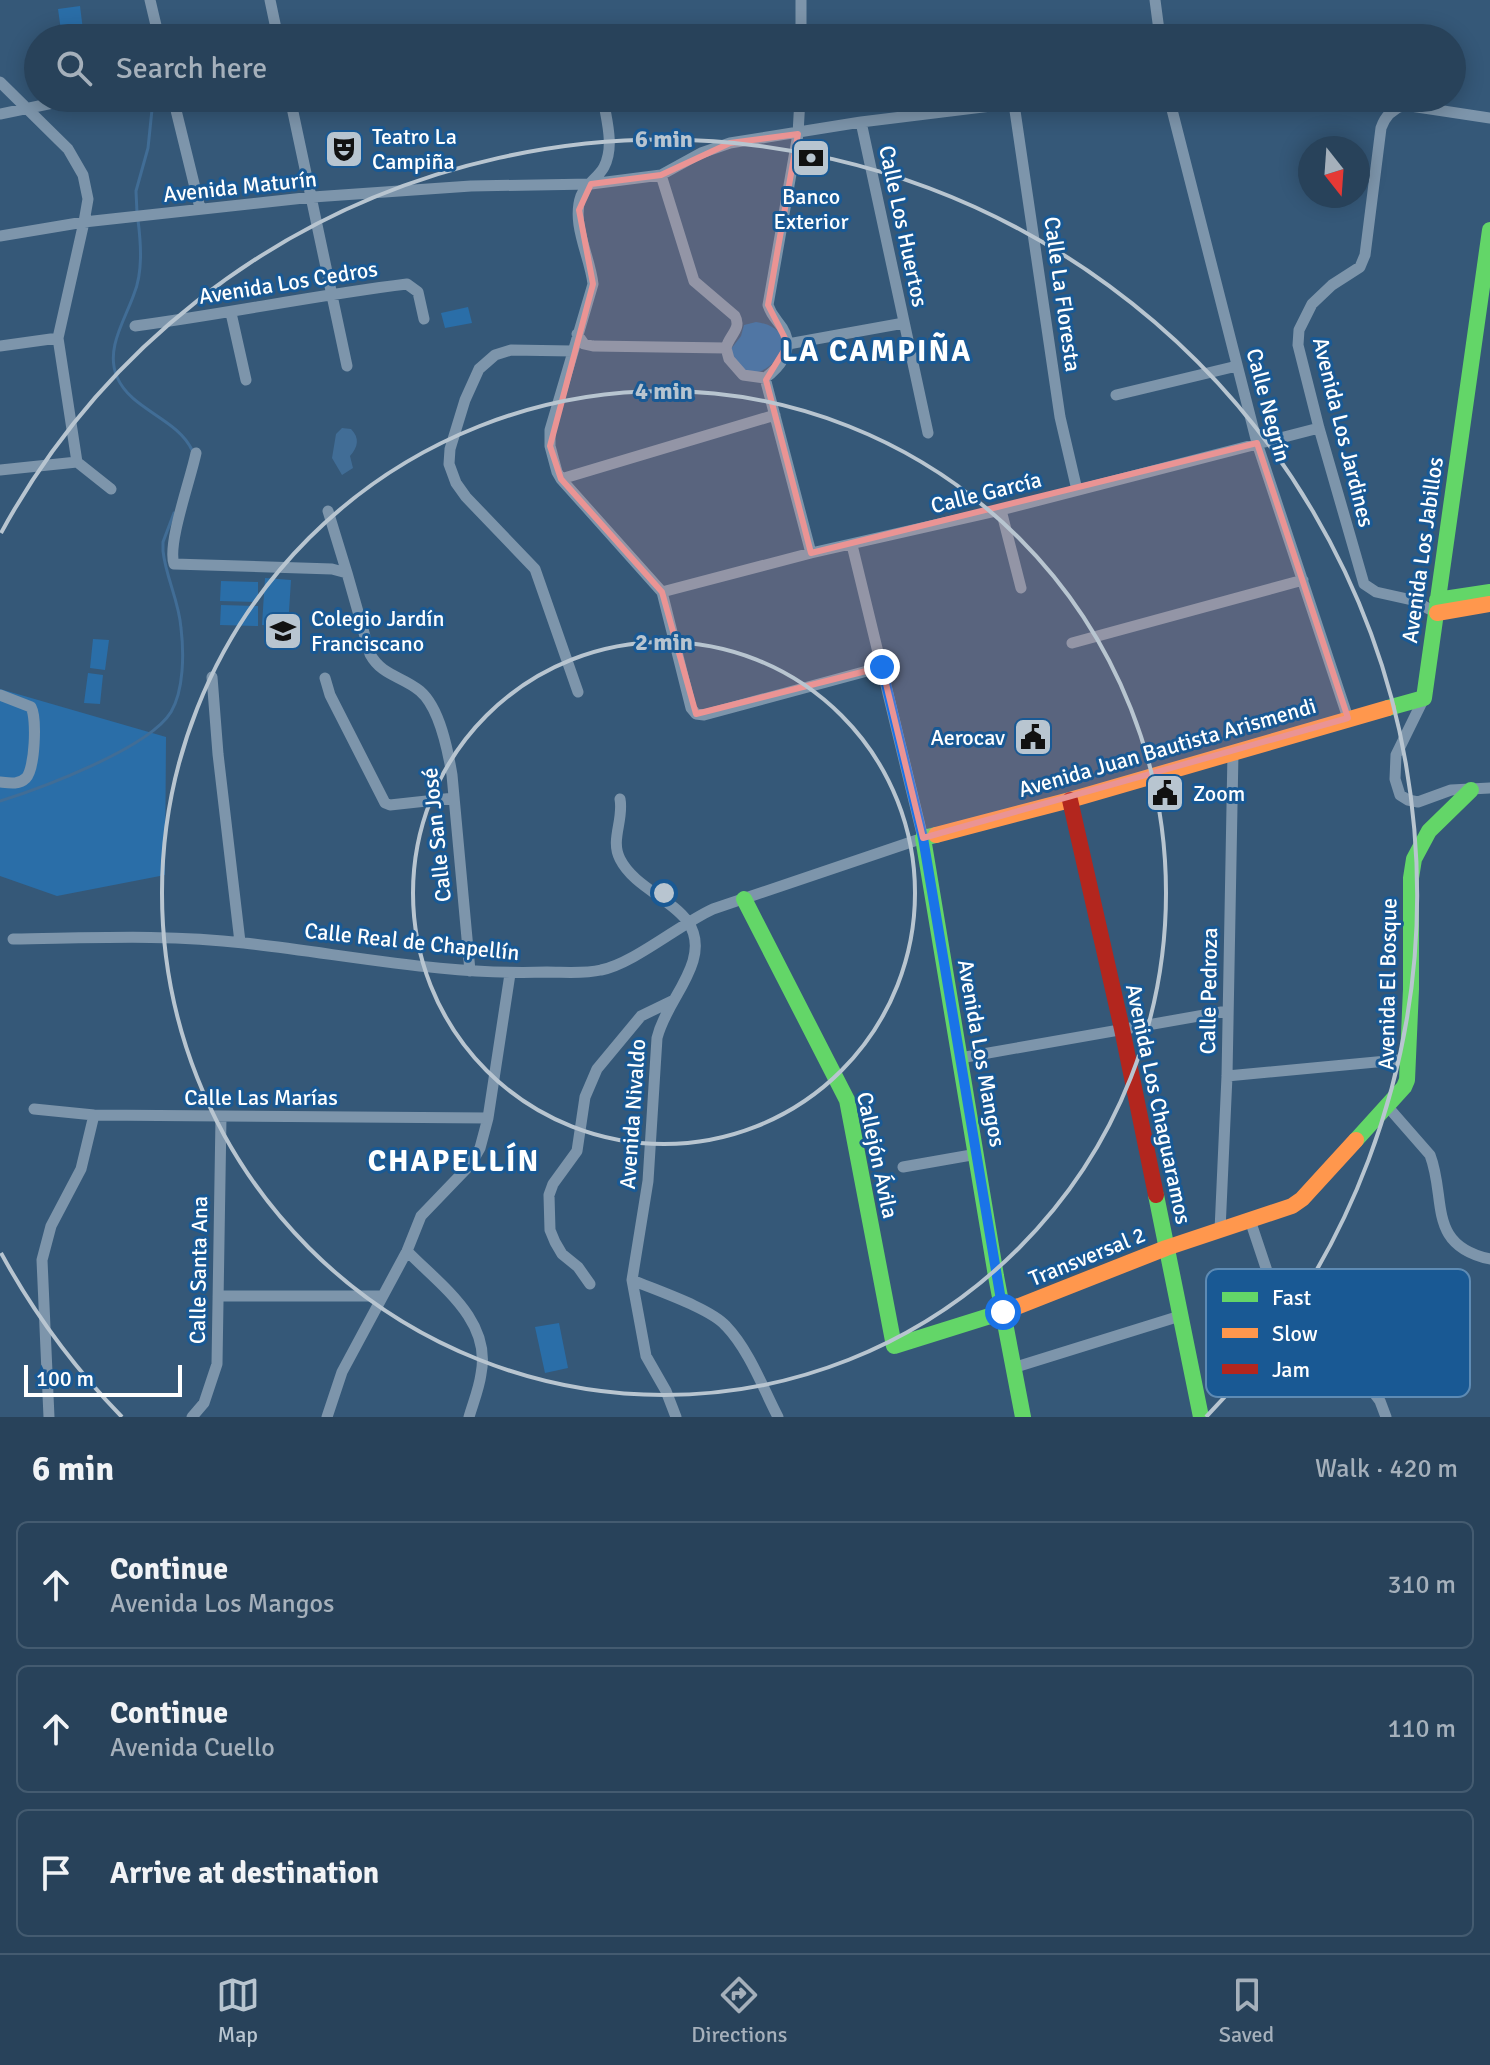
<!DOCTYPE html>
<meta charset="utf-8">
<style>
:root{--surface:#28425a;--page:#304960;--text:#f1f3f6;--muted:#a5b0bb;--line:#445b70;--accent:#b8c5d0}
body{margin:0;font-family:Signika,sans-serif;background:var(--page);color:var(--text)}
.compass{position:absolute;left:1298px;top:136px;width:72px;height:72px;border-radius:50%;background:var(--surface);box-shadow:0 4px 20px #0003;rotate:163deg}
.scale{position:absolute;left:24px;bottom:20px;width:158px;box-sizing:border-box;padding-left:8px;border:4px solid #fff;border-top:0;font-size:22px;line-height:28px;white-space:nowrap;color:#fff;-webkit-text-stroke:6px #195994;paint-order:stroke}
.stop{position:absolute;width:24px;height:24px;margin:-18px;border:6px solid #1a73e8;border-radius:50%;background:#fff}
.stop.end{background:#1a73e8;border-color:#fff;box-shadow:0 2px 8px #0008}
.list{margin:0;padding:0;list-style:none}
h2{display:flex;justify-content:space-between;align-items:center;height:104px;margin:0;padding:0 32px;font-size:34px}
h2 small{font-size:26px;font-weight:400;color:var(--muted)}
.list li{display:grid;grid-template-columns:52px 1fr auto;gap:24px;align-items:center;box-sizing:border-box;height:128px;margin:0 16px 16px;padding:0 16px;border:2px solid var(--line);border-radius:12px}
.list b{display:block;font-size:30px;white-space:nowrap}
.list p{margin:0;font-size:26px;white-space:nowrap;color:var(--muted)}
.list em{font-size:26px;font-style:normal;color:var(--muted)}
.icon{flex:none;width:44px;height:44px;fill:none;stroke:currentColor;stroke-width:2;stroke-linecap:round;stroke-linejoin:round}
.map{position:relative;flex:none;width:1490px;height:1417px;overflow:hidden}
.search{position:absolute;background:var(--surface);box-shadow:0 4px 20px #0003;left:24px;right:24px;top:24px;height:88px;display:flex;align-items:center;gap:20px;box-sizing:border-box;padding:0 28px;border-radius:44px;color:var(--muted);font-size:30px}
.sheet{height:536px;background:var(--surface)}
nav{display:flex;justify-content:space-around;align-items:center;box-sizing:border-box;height:112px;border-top:2px solid var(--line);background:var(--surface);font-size:22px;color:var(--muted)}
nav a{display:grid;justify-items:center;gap:4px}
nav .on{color:var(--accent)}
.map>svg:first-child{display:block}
</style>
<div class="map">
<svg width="1490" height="1417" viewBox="0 0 1490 1417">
<rect width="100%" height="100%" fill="#355878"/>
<!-- green -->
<path fill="#2a6ea8" d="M80,6L84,38H62L58,9Z
M468,307L472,323L445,328L441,313Z
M756,322C821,331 747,411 731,349L741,336L744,325Z
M265,578L291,580L288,627L262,625Z
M221,581L258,582V602L220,601Z
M221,605L258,606V626L220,625Z
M93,639L109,640L105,670L90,668Z
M88,673L103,675L100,704L84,703Z
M0,689L166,737L165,875L57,896L0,876Z
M559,1323L568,1368L545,1373L535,1327Z"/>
<!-- water -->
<path fill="#416d96" d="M342,428L351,429C360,438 358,447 350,456L353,468L342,475L332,458L336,434Z"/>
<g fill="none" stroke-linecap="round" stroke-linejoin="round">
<!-- stream -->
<path stroke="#416d96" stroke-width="3" d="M137,213L136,191L148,148L153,100
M138,220C141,244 143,272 134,294C125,320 105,349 117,377C131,410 177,418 192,450
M0,801C42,788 149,748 171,712C184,690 184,653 181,628C179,601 166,578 163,551V542L174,513"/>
<!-- street -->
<path stroke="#7d95ab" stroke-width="11" d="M150,0L159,38
M270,0L278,38
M801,0V38
M1155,0L1160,38
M0,82L68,149L83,175L88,199L84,222L58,338L77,462L111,489
M173,98L200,208
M290,98L347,366
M603,98C606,119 615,146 604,167C599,177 585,185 581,196C571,224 590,256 593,284L550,430V446L557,472L561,479L662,592L691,708L696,714L704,715L882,667
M800,98L798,134L768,305C773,320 780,321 785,333C793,351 779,368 765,378L811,553
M1169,98L1257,443L1348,718
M1014,104L1060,417L1077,490
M1404,105C1392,109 1385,116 1381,128L1365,255L1360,267L1332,285L1312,304L1299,330L1298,345L1319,428L1364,584L1376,592L1412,600L1437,613
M1404,105L1490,118
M0,114L77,98
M861,122L928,433
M661,175L694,281L735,316C742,329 729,335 726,348L729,359L743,375L765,378
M0,236L84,222L313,197L471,186L591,184L661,175L701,153L730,143L861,122L1057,98
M231,313L246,380
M135,326C226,314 316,295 407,284L418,292L424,319
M577,334L584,344L593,346L726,348
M788,344L904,323
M0,346L58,338
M572,351L511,350L495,355L479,369L465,400L450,449L449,464L456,483L466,497L535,569L578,692
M1116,395L1237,366
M196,453C191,478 167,544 174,564L332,569L347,573L370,654C382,676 402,676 420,691C440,708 448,751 452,775L470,971
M0,470L77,462
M561,479L775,415
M1001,510L1021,588
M328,511L347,573
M662,592L811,553L1001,510L1319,428
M1072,643L1303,580
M212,677L218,754L240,942
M325,678L330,695L385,803L390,805L454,798
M0,695L31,707C37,718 35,769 26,778C19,785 9,783 0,782
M1424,698L1396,755L1395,779L1400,795L1408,800L1418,802L1451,790L1490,788
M620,799C624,820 610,840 620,859C640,899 709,906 693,961C685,988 664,1010 657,1038L648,1181L632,1280L646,1356L666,1391L676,1417
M13,939C90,938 168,934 244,943C344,954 446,976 547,972C564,972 584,974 601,970C633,964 680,924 713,909L923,838L852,545
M960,1058L1227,1011
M1227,1076L1408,1059
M1388,1107L1430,1155C1447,1199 1426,1245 1490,1259
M34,1109L94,1115L488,1118
M903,1167L977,1154
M1250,1220L1278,1304L1287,1318L1354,1367L1380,1401L1386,1417
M1220,1230L1227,1076L1233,752
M407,1251C440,1285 492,1320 481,1374C479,1389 473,1403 469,1417
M632,1280C655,1290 710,1308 726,1326C749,1350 763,1388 778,1417
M590,1284L578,1267L562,1254L555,1242L550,1230L549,1195L553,1184L577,1151L585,1097L597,1069L641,1016L672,1001
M218,1296H380
M1013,1368L1180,1316
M49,1417L42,1260L51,1226L81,1169L94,1115
M192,1417L204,1403L217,1364L221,1117
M327,1417L342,1372L407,1251L421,1216L471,1164L480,1148L488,1118L510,974"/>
<!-- fast -->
<path stroke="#63d668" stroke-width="16" d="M1437,600L1490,592
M1388,708L1424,698L1490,230
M936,835L923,838L996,1276L1023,1417
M744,899L847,1100L894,1346L1009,1310
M1356,1140L1404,1087L1407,1080L1411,989V878L1414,859L1429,831L1471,790
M1156,1195L1201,1417"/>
<!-- slow -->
<path stroke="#ff974d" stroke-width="16" d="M1437,613L1490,604
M936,835L1070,800L1388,708
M1009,1310L1166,1248L1292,1206L1302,1199L1356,1140"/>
<!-- jam -->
<path stroke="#b3261e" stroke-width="16" d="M1070,800L1122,1029L1156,1195"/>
</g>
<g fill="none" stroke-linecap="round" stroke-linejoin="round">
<!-- route -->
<path stroke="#1a73e8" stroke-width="10" d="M882,667L923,838L1003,1312"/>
</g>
<!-- marked area -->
<path fill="#ea9494" fill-opacity="0.2" stroke="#ea9494" stroke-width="6" stroke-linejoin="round" d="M798,134L768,305L788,344L766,380L811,553L1257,443L1348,718L923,838L882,667L696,714L662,592L561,479L550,446L593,284L579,210L591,184L661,175L730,143Z"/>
<!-- distance rings -->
<g fill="none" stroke="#b8c5d0" stroke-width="4">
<circle cx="664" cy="893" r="251"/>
<circle cx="664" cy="893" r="502"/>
<path d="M122 1417A754 754 0 0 1 1 1253M1 533A754 754 0 1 1 1206 1417"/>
</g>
<!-- icons -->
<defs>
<g id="theatre-square" transform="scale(2)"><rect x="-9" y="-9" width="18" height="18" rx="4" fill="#b8c5d0" stroke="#195994"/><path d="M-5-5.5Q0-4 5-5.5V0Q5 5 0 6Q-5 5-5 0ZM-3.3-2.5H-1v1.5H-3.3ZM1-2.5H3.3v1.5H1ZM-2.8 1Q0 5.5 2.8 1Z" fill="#111"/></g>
<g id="bank-square" transform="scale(2)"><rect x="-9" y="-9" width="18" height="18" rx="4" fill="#b8c5d0" stroke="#195994"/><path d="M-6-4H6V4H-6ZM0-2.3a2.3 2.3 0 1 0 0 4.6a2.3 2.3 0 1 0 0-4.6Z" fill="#111"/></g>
<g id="school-square" transform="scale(2)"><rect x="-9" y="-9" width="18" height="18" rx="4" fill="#b8c5d0" stroke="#195994"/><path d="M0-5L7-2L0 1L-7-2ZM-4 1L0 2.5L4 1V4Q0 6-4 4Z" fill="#111"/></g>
<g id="civic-square" transform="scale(2)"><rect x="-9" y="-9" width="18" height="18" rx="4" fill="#b8c5d0" stroke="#195994"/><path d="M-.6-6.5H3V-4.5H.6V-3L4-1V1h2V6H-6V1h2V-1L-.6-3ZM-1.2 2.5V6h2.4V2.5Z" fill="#111"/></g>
</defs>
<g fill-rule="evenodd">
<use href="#theatre-square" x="344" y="149"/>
<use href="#bank-square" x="811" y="158"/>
<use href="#school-square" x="283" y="631"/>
<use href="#civic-square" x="1033" y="737"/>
<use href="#civic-square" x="1165" y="793"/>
</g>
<g text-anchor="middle" stroke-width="6" stroke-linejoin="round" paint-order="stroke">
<!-- poi labels -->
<g font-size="22" fill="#fff" stroke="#195994" text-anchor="start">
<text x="372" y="144">Teatro La<tspan x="372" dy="25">Campiña</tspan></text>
<text x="811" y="204" text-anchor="middle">Banco<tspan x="811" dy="25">Exterior</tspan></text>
<text x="311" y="626">Colegio Jardín<tspan x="311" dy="25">Franciscano</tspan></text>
<text x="1005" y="745" text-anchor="end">Aerocav</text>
<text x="1193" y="801">Zoom</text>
</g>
<!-- street labels -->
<g font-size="22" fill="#fff" stroke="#195994">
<text transform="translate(240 186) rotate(-6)" y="8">Avenida Maturín</text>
<text transform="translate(904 226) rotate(78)" y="8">Calle Los Huertos</text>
<text transform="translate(288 282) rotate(-9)" y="8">Avenida Los Cedros</text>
<text transform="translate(1063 294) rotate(82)" y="8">Calle La Floresta</text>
<text transform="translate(1269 405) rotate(75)" y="8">Calle Negrín</text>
<text transform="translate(1344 432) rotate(76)" y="8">Avenida Los Jardines</text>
<text transform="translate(986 492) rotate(-14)" y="8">Calle García</text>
<text transform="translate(1422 550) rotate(-82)" y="8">Avenida Los Jabillos</text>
<text transform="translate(1167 747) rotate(-16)" y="8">Avenida Juan Bautista Arismendi</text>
<text transform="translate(436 835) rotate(-96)" y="8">Calle San José</text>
<text transform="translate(412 941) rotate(6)" y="8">Calle Real de Chapellín</text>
<text transform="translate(1387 984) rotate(-89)" y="8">Avenida El Bosque</text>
<text transform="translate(1208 991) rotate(-89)" y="8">Calle Pedroza</text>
<text transform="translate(982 1053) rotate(80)" y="8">Avenida Los Mangos</text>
<text x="261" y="1105">Calle Las Marías</text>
<text transform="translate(1159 1104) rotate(78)" y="8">Avenida Los Chaguaramos</text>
<text transform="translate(632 1114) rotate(-86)" y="8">Avenida Nivaldo</text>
<text transform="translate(878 1155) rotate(78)" y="8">Callejón Ávila</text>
<text transform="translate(1087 1256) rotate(-22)" y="8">Transversal 2</text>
<text transform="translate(198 1270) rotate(-89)" y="8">Calle Santa Ana</text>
</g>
<!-- district labels -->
<g font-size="30" font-weight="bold" letter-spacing="2" fill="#fff" stroke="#195994">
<text x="877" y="361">LA CAMPIÑA</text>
<text x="454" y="1171">CHAPELLÍN</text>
</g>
</g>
<!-- legend -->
<rect x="1206" y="1269" width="264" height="128" rx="12" fill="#195994" stroke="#5e8bb4" stroke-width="2"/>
<rect x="1222" y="1292" width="36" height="10" fill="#63d668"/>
<rect x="1222" y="1328" width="36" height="10" fill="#ff974d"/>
<rect x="1222" y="1364" width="36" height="10" fill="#b3261e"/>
<g font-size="22" fill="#fff">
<text x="1272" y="1305">Fast</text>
<text x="1272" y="1341">Slow</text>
<text x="1272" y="1377">Jam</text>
</g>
<circle cx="664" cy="893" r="12" fill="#b8c5d0" stroke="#195994" stroke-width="4"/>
<g font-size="24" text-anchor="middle" font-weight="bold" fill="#b8c5d0" stroke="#195994" stroke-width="6" stroke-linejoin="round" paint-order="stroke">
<text x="664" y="147">6 min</text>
<text x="664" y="399">4 min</text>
<text x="664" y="650">2 min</text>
</g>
</svg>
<svg class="compass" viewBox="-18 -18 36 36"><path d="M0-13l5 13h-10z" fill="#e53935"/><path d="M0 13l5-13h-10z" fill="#a5b0bb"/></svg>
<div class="scale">100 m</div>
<div class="stop" style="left:1003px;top:1312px"></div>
<div class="stop end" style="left:882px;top:667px"></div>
<div class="search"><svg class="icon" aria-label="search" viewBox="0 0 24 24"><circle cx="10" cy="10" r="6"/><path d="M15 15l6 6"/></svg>Search here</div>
</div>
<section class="sheet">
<h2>6 min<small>Walk · 420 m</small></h2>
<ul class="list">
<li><svg class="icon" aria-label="ahead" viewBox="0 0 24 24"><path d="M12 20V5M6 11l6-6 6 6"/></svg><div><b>Continue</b><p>Avenida Los Mangos</p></div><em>310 m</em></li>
<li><svg class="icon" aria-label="ahead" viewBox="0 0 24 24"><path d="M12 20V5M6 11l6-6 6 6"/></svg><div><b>Continue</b><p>Avenida Cuello</p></div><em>110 m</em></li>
<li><svg class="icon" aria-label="arrive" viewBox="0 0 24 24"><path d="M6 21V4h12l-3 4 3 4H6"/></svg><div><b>Arrive at destination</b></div></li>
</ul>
</section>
<nav>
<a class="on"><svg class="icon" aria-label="map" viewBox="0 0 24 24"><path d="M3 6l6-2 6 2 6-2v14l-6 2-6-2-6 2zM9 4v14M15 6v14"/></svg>Map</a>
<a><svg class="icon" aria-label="directions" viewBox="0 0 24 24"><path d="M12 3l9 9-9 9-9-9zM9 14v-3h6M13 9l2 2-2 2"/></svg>Directions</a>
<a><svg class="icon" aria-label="saved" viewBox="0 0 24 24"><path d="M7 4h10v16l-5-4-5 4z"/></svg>Saved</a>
</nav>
